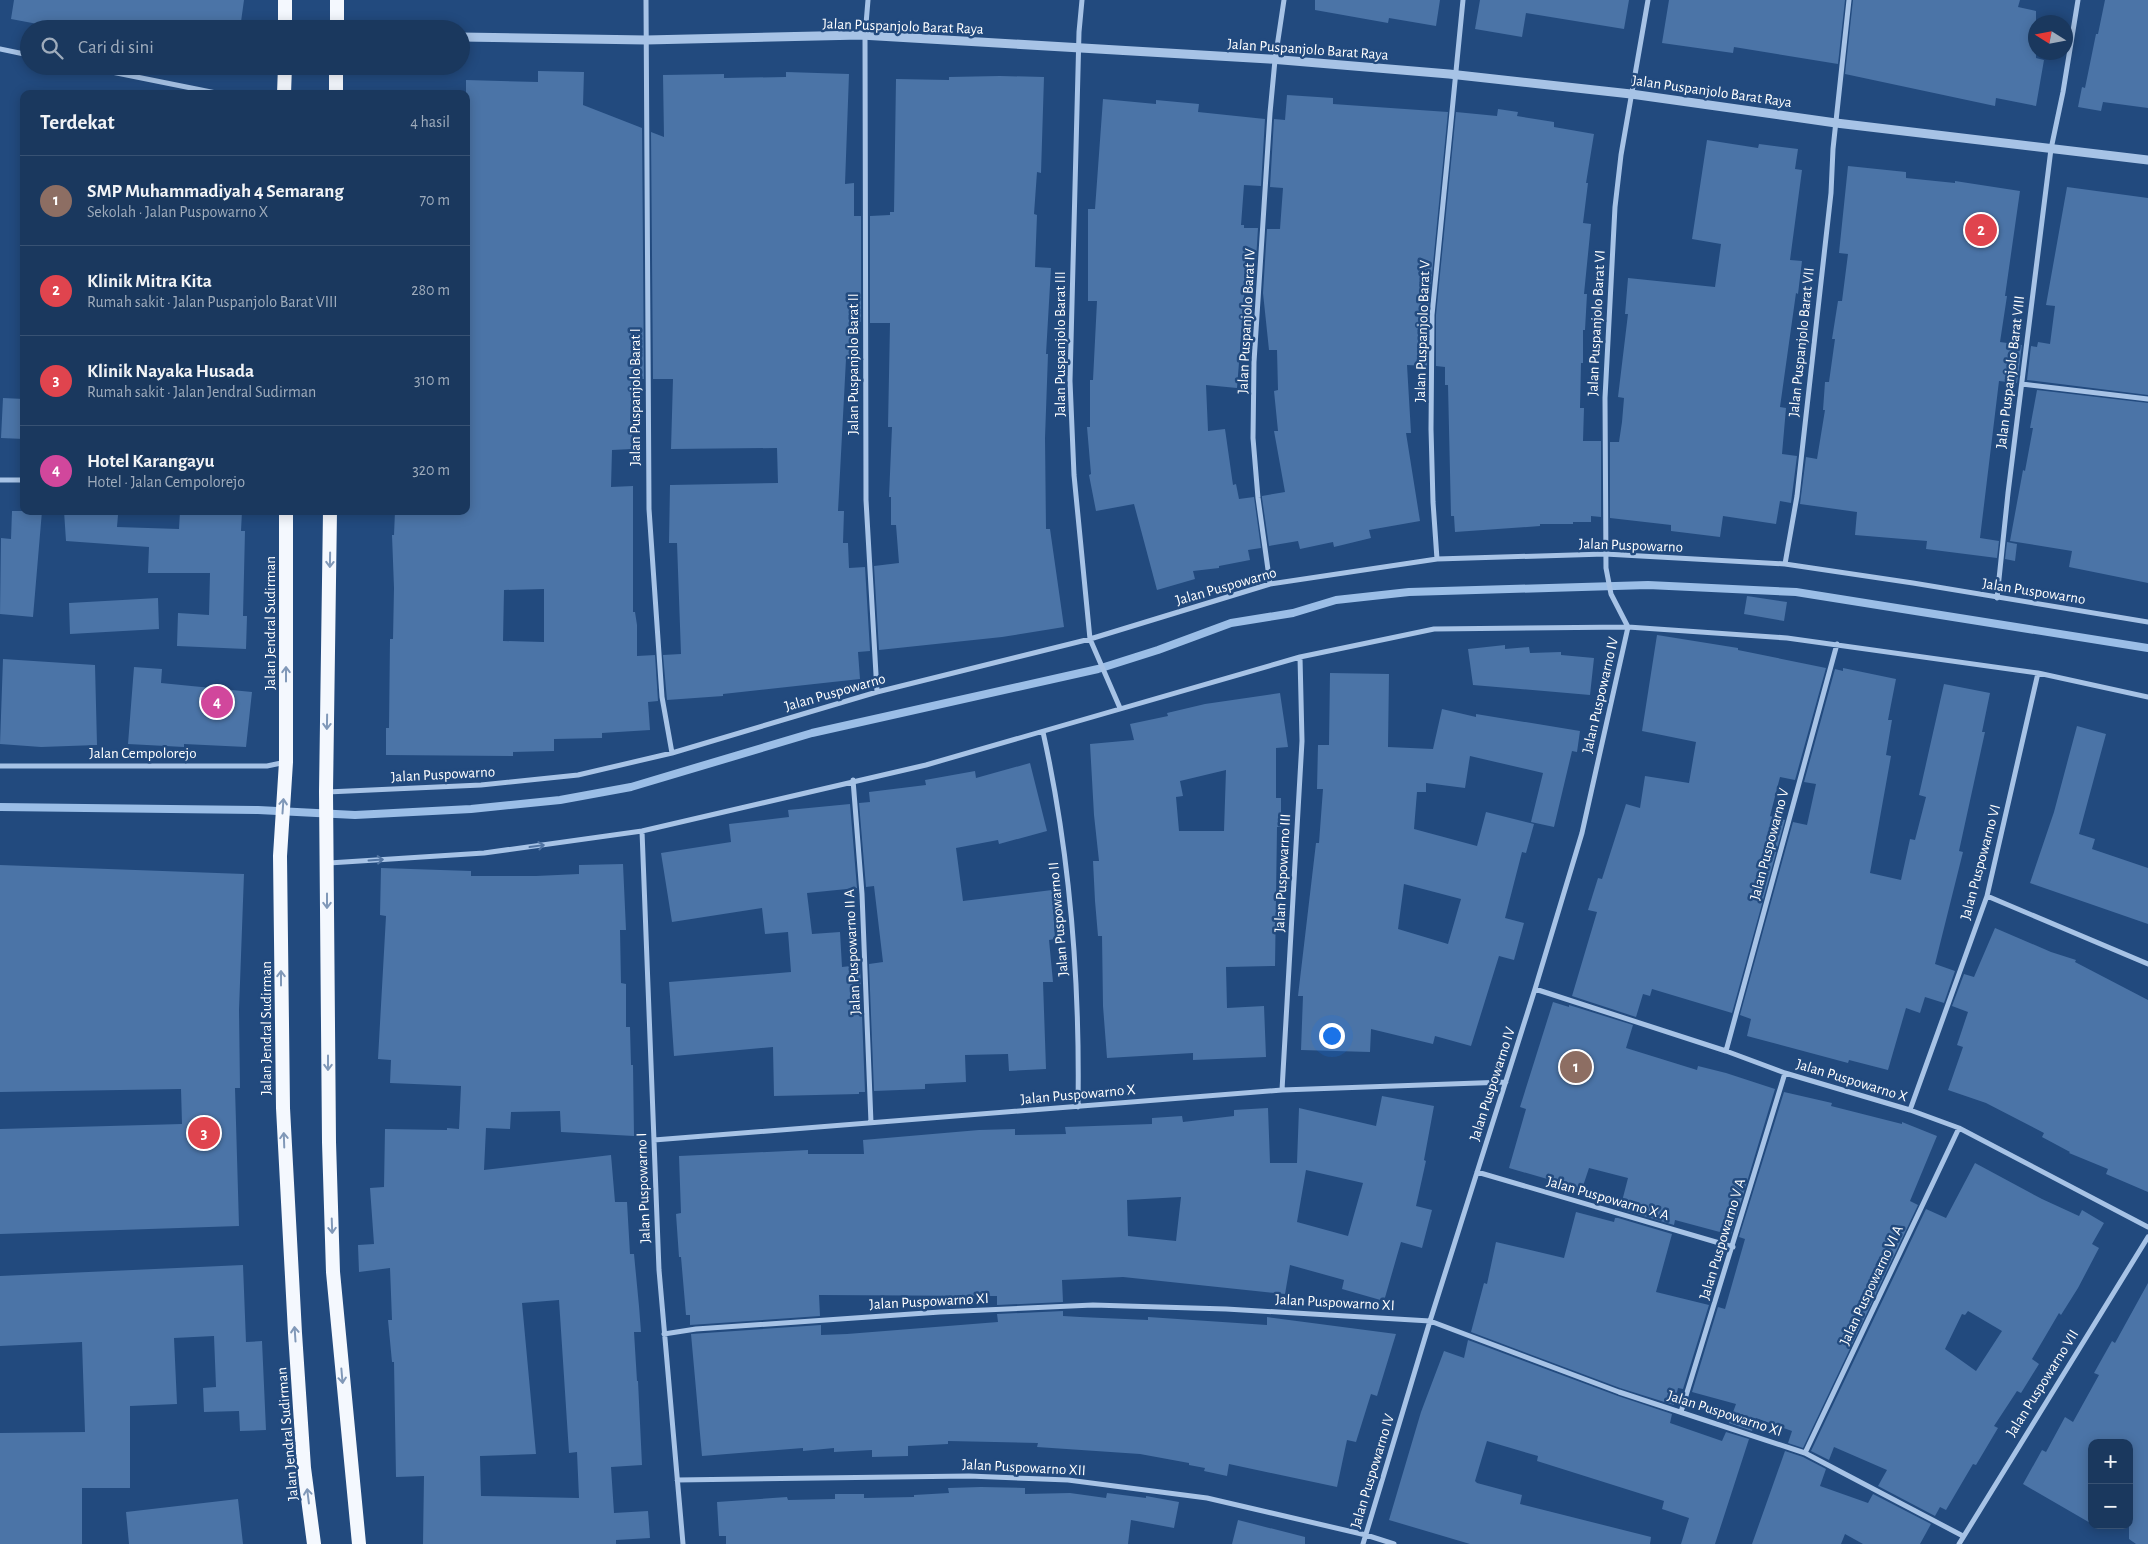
<!DOCTYPE html>
<html lang="id">
<meta charset="utf-8">
<style>
:root{--surface:#1a385e;--page:#233f64;--text:#f1f3f6;--muted:#9facbc;--line:#385273;--accent:#f2ca69}
body{margin:0;font-family:"Alegreya Sans",sans-serif;background:var(--page);color:var(--text)}
.controls{position:absolute;right:15px;bottom:15px;display:grid;overflow:hidden;border-radius:10px;box-shadow:0 2px 12px #0003}
.controls button{width:45px;height:45px;display:grid;place-items:center;padding:0;border:0;border-bottom:1px solid var(--line);background:var(--surface);color:var(--text);font:25px sans-serif}
.compass{position:absolute;left:2028px;top:15px;width:45px;height:45px;border-radius:50%;background:var(--surface);box-shadow:0 2px 12px #0003;rotate:281deg}
.you{position:absolute;left:1331px;top:1035px;width:18px;height:18px;margin:-12px;border:4px solid #fff;border-radius:50%;background:#1a73e8;box-shadow:0 0 0 8px #1a73e833}
.badge{display:grid;place-items:center;width:32px;height:32px;border-radius:50%;background:var(--accent);color:#fff;font-size:16px;font-weight:700}
.pin{position:absolute;translate:-50% -50%;border:2px solid #fff;box-shadow:0 1px 5px #0006}
.list{margin:0;padding:0;list-style:none}
h2{display:flex;justify-content:space-between;align-items:center;height:65px;margin:0;padding:0 20px;font-size:21px}
h2 small{font-size:16px;font-weight:400;color:var(--muted)}
.list li{display:grid;grid-template-columns:32px 1fr auto;gap:15px;align-items:center;box-sizing:border-box;height:90px;padding:0 20px;border-top:1px solid var(--line)}
.list b{display:block;font-size:19px;white-space:nowrap}
.list p{margin:0;font-size:16px;white-space:nowrap;color:var(--muted)}
.list em{font-size:16px;font-style:normal;color:var(--muted)}
.icon{flex:none;width:28px;height:28px;fill:none;stroke:currentColor;stroke-width:2;stroke-linecap:round;stroke-linejoin:round}
.map{position:relative;flex:none;width:2148px;height:1544px;overflow:hidden}
.search{position:absolute;background:var(--surface);box-shadow:0 2px 12px #0003;left:20px;top:20px;width:450px;height:55px;display:flex;align-items:center;gap:12px;box-sizing:border-box;padding:0 18px;border-radius:28px;color:var(--muted);font-size:19px}
.panel{position:absolute;background:var(--surface);box-shadow:0 2px 12px #0003;left:20px;top:90px;width:450px;height:425px;border-radius:10px}
.map>svg:first-child{display:block}
</style>
<div class="map">
<svg width="2148" height="1544" viewBox="0 0 2148 1544">
<rect width="100%" height="100%" fill="#224a7e"/>
<g fill="none" stroke-linecap="round" stroke-linejoin="round">
<!-- stream -->
<path stroke="#9bbee7" stroke-width="8" d="M0,807L258,810L355,815L471,809L560,800L631,787L812,733L1098,669L1158,650L1231,623L1293,613L1336,600L1409,592L1648,585L1796,592L2148,648"/>
</g>
<!-- building -->
<path fill="#4b74a7" fill-rule="evenodd" d="M14,0H244L240,29H64L11,19Z
M1315,0H1440L1436,26L1389,18L1388,23L1315,10Z
M1480,0H1629L1624,29L1526,13L1522,37L1475,29Z
M1669,0H1845L1838,64L1734,47L1733,53L1662,43Z
M1853,0H2020L2018,7L2036,11V58L2044,60L2036,106L1996,98L1995,106L1845,74Z
M2105,0H2148V108L2103,102L2101,111L2078,107L2082,87L2085,88L2096,34H2098Z
M538,71L584,72L583,105L642,128L644,379H632L630,421H632V449L612,450L611,487L633,486V612H635L637,625V656L655,655L658,701L648,702L650,730L602,733V738L554,739V751L513,752V756L386,755V728H389L390,639H393L394,588L392,535H394L395,511H466V80L538,82ZM544,589V642L503,641L504,590Z
M786,72L849,74L845,184L854,183V216H861V322H852L851,359H846L838,511H844L843,543H848L849,568L865,567L870,651L858,652L860,679L723,694V696L667,700L663,655L681,654L677,543H669L670,485L778,483L777,448L671,449L673,379H653L651,132L664,137L663,75L724,74V78L786,77Z
M1000,76L1044,77L1041,173L1037,172L1034,214L1037,215L1035,267L1051,268L1046,354H1048L1045,438L1046,529H1050L1064,627L1002,637L879,650L874,566L899,563L896,525H891V497H889L892,427H888L890,323H870V216L890,215V212H894L896,79L949,80V77Z
M1287,95L1333,98V104L1448,112L1428,315L1427,366L1407,365L1411,433H1406L1420,521L1369,530L1371,538L1334,547L1333,542L1300,549L1298,541L1269,546L1262,498V496L1285,492L1274,431H1278L1274,391L1278,390L1277,350H1269L1263,293L1267,229H1280L1283,188L1270,187L1274,119L1285,120Z
M1103,99L1156,104V100L1199,104L1198,112L1265,119L1261,186L1244,185L1241,225H1244V228H1258L1256,260H1247L1237,388L1206,385L1208,431L1225,429L1233,485L1236,484L1239,499L1254,497L1261,548L1248,550L1250,560L1219,566V568L1193,571L1195,579L1157,590L1134,504L1096,511L1089,475L1091,474L1087,427H1090V380H1093L1097,301H1088V209H1095Z
M1498,109L1518,112L1517,116L1554,122V127L1594,134L1586,183H1588L1583,223L1591,224L1584,294H1587L1585,330H1583V363H1581L1580,408H1584L1583,441H1601V517L1591,516V522H1573V524H1540V526L1455,532L1454,516H1451L1448,385H1445V367L1436,366V315L1456,112L1497,116Z
M1707,140L1758,148L1759,144L1798,149L1795,169L1802,170L1790,260L1802,261L1798,294L1796,293L1780,407L1786,408L1782,454L1797,456L1791,503L1780,501L1776,524L1723,516L1720,537L1671,531V525L1610,518V442H1619L1622,422L1624,398L1618,397L1628,314H1625L1628,278L1715,287L1721,244L1692,239Z
M1848,166L1906,172V178L1955,183V181L2020,191L2005,296H2007L2000,342L2022,345L2017,383L1999,381L1980,538L1999,541L1997,558L1926,549L1927,541L1855,535L1857,512L1800,504L1806,457L1817,459L1825,410H1823L1825,382H1829L1835,339H1832L1838,301H1842L1848,254L1839,253Z
M2067,187L2148,198V395L2027,380L2031,346L2037,347L2038,342L2050,344L2055,306L2046,305Z
M2037,390L2148,403V583L2069,567L2072,551L2010,541L2023,470L2025,471L2033,428H2030Z
M3,398L24,399V439L1,438Z
M12,511H42L33,617L0,614L1,538L11,539Z
M64,511H109V514L118,515L117,527L179,529L180,511H242L241,531H245L243,616H247L246,649L177,646L178,613L209,615L210,573H148L149,547L66,541Z
M2007,542L2017,544L2015,561L2005,559Z
M1747,596L1787,602L1784,621L1744,614Z
M158,598L159,629L70,634L69,603Z
M1657,635L1738,648V650L1826,668L1795,780L1780,777L1770,816L1785,820L1732,1013L1652,989L1650,996L1643,994L1636,1017L1572,996L1597,912L1588,910L1598,878L1602,879L1626,804L1640,808L1645,776L1689,783L1696,742L1642,731Z
M1505,645V649L1529,647L1530,653L1561,652V655L1594,658L1590,695L1473,685L1468,649Z
M3,659L95,665L97,745L41,747L0,744Z
M134,667L162,669L161,683L252,692L246,747L184,744V747L128,744Z
M1843,668L1896,679L1888,720H1892L1886,755L1891,756L1870,873L1901,880L1910,839L1915,840L1926,797L1919,795L1944,684L1990,693L1982,732H1985L1959,851L1963,852L1935,964L1955,971L1944,1003L1925,997L1920,1013L1906,1008L1888,1070L1849,1060L1848,1063L1747,1036L1751,1019L1740,1015L1793,822L1807,825L1816,784L1804,782L1835,669L1843,671Z
M1330,673L1389,674L1388,747L1433,749L1442,709L1476,717V714L1580,731L1577,752L1572,751L1554,827L1531,822L1543,773L1470,756L1465,788L1426,783V792H1417L1414,829L1477,846L1486,812L1534,824L1526,853L1522,852L1505,918L1524,923L1514,960L1499,956L1471,1046L1435,1036L1433,1044L1371,1029L1370,1052L1301,1050L1303,996H1298L1316,843H1319L1323,789H1317L1318,745H1329ZM1404,884L1461,899L1448,944L1398,929Z
M1280,693L1288,747L1276,748V798H1281V827H1277L1275,966L1226,967L1227,1008L1264,1006L1266,1057L1193,1060V1053L1107,1058L1103,1006L1102,936H1098L1095,901L1093,861H1099L1094,815L1090,744L1134,740L1130,724L1168,716L1167,713L1205,704ZM1226,770L1224,831H1179L1176,797L1183,796L1180,781Z
M2077,726L2106,734L2079,834L2095,839L2092,849L2148,868V924L2030,883L2054,812Z
M1030,763L1047,831L999,844L998,840L956,848L963,901L1052,890L1055,939L1049,940L1053,982H1043L1046,1069L1009,1071L1008,1054L965,1055L966,1082L925,1084V1089L874,1091L869,964L883,962L874,886L866,887L859,803L870,802L869,792L926,785L925,780L975,771L976,778Z
M850,804L857,888L807,893L812,934L840,932L842,967L860,965L865,1092H859V1094L774,1096L773,1047L674,1056L669,982L791,972L788,932L765,934L762,908L672,922L661,853L731,842L729,824L789,817L788,810Z
M623,864L626,930H620L621,983L626,984V1027H630L631,1065H633L634,1136L561,1132L560,1111L511,1112L510,1129L486,1128L484,1170L611,1155L615,1202H627L630,1254H634L639,1306L641,1332H634L637,1381H638L642,1465L611,1467L614,1513L648,1511L650,1538L616,1540V1544H423L424,1476L396,1477L394,1362H392L388,1320H392L390,1268L359,1272L358,1245L374,1244L370,1188L384,1187L385,1129L447,1130V1128L459,1129L461,1086L390,1083L391,1060L378,1059L386,916L380,915L381,868L471,871V876H536L579,874V865ZM559,1300L569,1453L577,1452L579,1498L481,1496L480,1456L536,1454L522,1303Z
M0,865L244,874L239,1010L240,1088H235L239,1226L0,1234V1129L182,1124L181,1089L0,1092Z
M1995,928L2051,952L2076,960L2075,962L2148,1000V1192L2106,1174L2108,1169L2069,1153L2070,1152L2042,1137L2044,1133L1986,1103L1948,1090L1963,1047L1957,1045L1968,1012L1952,1006L1964,974L1974,977Z
M1553,1002L1569,1007V1005L1633,1025L1626,1048L1697,1070L1698,1066L1726,1073L1775,1089L1731,1235L1675,1220L1674,1225L1620,1209L1628,1178L1589,1168L1582,1189L1509,1168L1526,1109L1520,1107Z
M1784,1092L1832,1103L1831,1106L1902,1124V1122L1937,1136L1910,1201L1918,1205L1803,1448L1788,1443L1792,1431L1756,1418L1752,1431L1729,1423L1736,1404L1692,1392L1718,1307L1725,1309L1745,1239L1739,1237Z
M1382,1096L1434,1106L1424,1160L1426,1161L1416,1206L1432,1210L1422,1248L1401,1242L1384,1301L1342,1289L1344,1280L1290,1265L1285,1294L1123,1277L1062,1280L1063,1302L997,1305V1296L819,1295L820,1316L690,1325V1315H686L681,1257H679L676,1214L681,1213L679,1156L808,1150V1154H864L863,1140L979,1130L1015,1129V1135L1066,1134L1065,1127L1152,1124V1118L1182,1116L1183,1122L1234,1116V1110L1268,1108L1270,1163H1297L1299,1108L1376,1126ZM1306,1170L1363,1183L1348,1236L1297,1222ZM1181,1197L1176,1241L1128,1236L1127,1200Z
M1975,1163L2042,1199L2079,1216L2082,1210L2104,1223L2092,1244L2099,1248L2078,1288L2061,1315L2059,1313L2032,1359L2039,1364L2021,1393L2017,1391L1994,1426L1998,1428L1976,1465L1973,1464L1946,1510L1940,1507L1935,1516L1878,1486L1887,1470L1834,1447L1829,1460L1811,1451L1926,1209L1946,1218ZM1968,1311L2002,1331L1976,1371L1945,1349L1962,1314L1965,1315Z
M1576,1212L1614,1222L1615,1218H1618L1672,1234L1656,1292L1709,1305L1683,1389L1678,1388L1674,1405L1620,1388L1471,1332L1484,1283L1487,1284L1496,1242L1564,1258Z
M243,1265L246,1342L262,1341L266,1430L240,1431L239,1411L204,1412L203,1388L216,1387L214,1336L174,1338L177,1404L130,1406V1488H82V1544H0V1433L85,1432L82,1342L0,1346V1276Z
M2148,1283V1544H2136L2129,1539V1443H2092V1524L2023,1484L2042,1450L2046,1452L2065,1417L2073,1422L2099,1375L2094,1373L2112,1341L2115,1343Z
M1063,1311V1316L1080,1317L1148,1320V1317L1267,1325V1317L1396,1334L1377,1396L1371,1394L1356,1442L1347,1440L1337,1487L1229,1464L1227,1476L1204,1471L1205,1468L1189,1465V1463L1140,1454L1037,1447L1038,1443L948,1441V1444L908,1446V1456L872,1457V1450L834,1452V1448L803,1451V1448L702,1456L691,1334L821,1325V1335L847,1334L998,1322L997,1314Z
M1468,1340L1618,1396L1672,1414L1670,1423L1722,1441L1726,1432L1749,1439L1715,1544H1681L1689,1518L1662,1509L1664,1501L1537,1461L1538,1456L1487,1441L1475,1481L1477,1483L1522,1495L1520,1504L1651,1537L1650,1544H1470L1389,1520L1421,1412L1444,1351L1464,1358Z
M1785,1451L1803,1457L1826,1469L1820,1486L1868,1503L1873,1494L1931,1524L1920,1544H1863L1845,1534L1841,1544H1752Z
M981,1487L1025,1488V1494L1070,1493L1106,1498L1107,1493L1146,1498V1496L1179,1502L1174,1528L1131,1520L1128,1544H726V1536H719L717,1502L787,1497L788,1500L835,1499V1494H864V1498L914,1497V1495L949,1493L948,1488Z
M238,1499L243,1544H129L126,1512Z
M1238,1520L1305,1537V1544H1232Z"/>
<g fill="none" stroke-linecap="round" stroke-linejoin="round">
<!-- minor -->
<path stroke="#a7c3e6" stroke-width="5" d="M646,0L649,509L662,697L672,753
M868,0L865,36L866,500L877,692
M1082,0L1079,32L1070,381L1074,475L1090,639L1120,708
M0,49L29,55
M82,66L221,94
M2022,384L2148,399
M0,480H24
M1437,559L1433,502L1431,429L1432,315L1463,0
M1785,564L1797,496L1831,193L1833,149L1849,0
M1270,584L1258,498L1253,438L1254,362L1270,113L1275,60L1284,0
M1997,598L2008,493L2051,149L2063,92L2078,0
M1043,732C1070,854 1080,981 1078,1107
M0,766H267L286,762
M853,780L862,894L871,1123
M327,792L481,785L578,775L672,753L877,692L1090,639L1270,584L1437,559L1605,554L1785,564L1913,583L2148,622
M642,831L659,1270L683,1544
M329,863L484,853L642,831L926,765L1300,657L1434,629L1628,627L1787,638L2038,673L2148,697
M1987,896L2148,964
M1535,989L1726,1051L1785,1073L1910,1110L1959,1128L2148,1227
M1726,1051L1837,644
M1282,1090L1302,741L1300,657
M1910,1110L1987,896L2038,673
M654,1140L1282,1090L1506,1082
M1477,1172L1733,1247
M664,1334L696,1329L940,1312L1093,1305L1226,1309L1430,1321L1619,1392L1805,1453L1963,1536
M1681,1412L1785,1073
M1805,1453L1959,1128
M677,1480L969,1476L1068,1480L1207,1498L1366,1535L1394,1544
M1363,1544L1430,1321L1535,989L1582,833L1628,627L1611,594L1606,568L1605,398L1615,207L1621,155L1648,0
M1959,1544L2148,1237"/>
<!-- tertiary -->
<path stroke="#a7c3e6" stroke-width="9" d="M461,37L646,40L861,35L1269,59L1449,74L1631,94L1836,123L2148,160"/>
<!-- trunk -->
<path stroke="#f4f8fe" stroke-width="14" d="M285,29V0
M337,29V0
M284,94L285,66
M336,94V66
M286,511V762L280,856L283,1108L295,1333L304,1468L314,1544
M330,511L326,792L329,1142L333,1272L359,1544"/>
</g>
<!-- one-way arrows -->
<defs><path id="oneway-shaft" d="M-6 0H5M1.5-3L5.5 0L1.5 3" fill="none" stroke-width="1.6" stroke-linecap="round" stroke-linejoin="round" transform="scale(1.25)"/></defs>
<g stroke="#8098b8">
<use href="#oneway-shaft" transform="translate(330 560) rotate(91)"/>
<use href="#oneway-shaft" transform="translate(286 674) rotate(-90)"/>
<use href="#oneway-shaft" transform="translate(327 722) rotate(91)"/>
<use href="#oneway-shaft" transform="translate(283 806) rotate(-86)"/>
<use href="#oneway-shaft" transform="translate(327 901) rotate(90)"/>
<use href="#oneway-shaft" transform="translate(281 978) rotate(-90)"/>
<use href="#oneway-shaft" transform="translate(328 1063) rotate(90)"/>
<use href="#oneway-shaft" transform="translate(284 1140) rotate(-92)"/>
<use href="#oneway-shaft" transform="translate(332 1226) rotate(88)"/>
<use href="#oneway-shaft" transform="translate(295 1334) rotate(-94)"/>
<use href="#oneway-shaft" transform="translate(342 1376) rotate(85)"/>
<use href="#oneway-shaft" transform="translate(308 1496) rotate(-97)"/>
</g>
<g stroke="#5174a2">
<use href="#oneway-shaft" transform="translate(537 846) rotate(-8)"/>
<use href="#oneway-shaft" transform="translate(376 860) rotate(-4)"/>
</g>
<g text-anchor="middle" stroke-width="5" stroke-linejoin="round" paint-order="stroke">
<!-- street labels -->
<g font-size="15" fill="#fff" stroke="#224a7e">
<text transform="translate(903 26) rotate(2)" y="5">Jalan Puspanjolo Barat Raya</text>
<text transform="translate(1308 49) rotate(4)" y="5">Jalan Puspanjolo Barat Raya</text>
<text transform="translate(1712 91) rotate(8)" y="5">Jalan Puspanjolo Barat Raya</text>
<text transform="translate(1246 321) rotate(-87)" y="5">Jalan Puspanjolo Barat IV</text>
<text transform="translate(1596 323) rotate(-87)" y="5">Jalan Puspanjolo Barat VI</text>
<text transform="translate(1422 331) rotate(-88)" y="5">Jalan Puspanjolo Barat V</text>
<text transform="translate(1801 342) rotate(-84)" y="5">Jalan Puspanjolo Barat VII</text>
<text transform="translate(1060 344) rotate(-90)" y="5">Jalan Puspanjolo Barat III</text>
<text transform="translate(853 364) rotate(-90)" y="5">Jalan Puspanjolo Barat II</text>
<text transform="translate(2010 372) rotate(-83)" y="5">Jalan Puspanjolo Barat VIII</text>
<text transform="translate(635 397) rotate(-90)" y="5">Jalan Puspanjolo Barat I</text>
<text transform="translate(1631 545) rotate(2)" y="5">Jalan Puspowarno</text>
<text transform="translate(1226 586) rotate(-16)" y="5">Jalan Puspowarno</text>
<text transform="translate(2034 591) rotate(9)" y="5">Jalan Puspowarno</text>
<text transform="translate(270 623) rotate(-90)" y="5">Jalan Jendral Sudirman</text>
<text transform="translate(835 692) rotate(-16)" y="5">Jalan Puspowarno</text>
<text transform="translate(1600 695) rotate(-77)" y="5">Jalan Puspowarno IV</text>
<text x="143" y="758">Jalan Cempolorejo</text>
<text transform="translate(443 774) rotate(-3)" y="5">Jalan Puspowarno</text>
<text transform="translate(1769 844) rotate(-75)" y="5">Jalan Puspowarno V</text>
<text transform="translate(1980 862) rotate(-75)" y="5">Jalan Puspowarno VI</text>
<text transform="translate(1282 873) rotate(-87)" y="5">Jalan Puspowarno III</text>
<text transform="translate(1058 919) rotate(-95)" y="5">Jalan Puspowarno II</text>
<text transform="translate(852 952) rotate(-93)" y="5">Jalan Puspowarno II A</text>
<text transform="translate(266 1028) rotate(-90)" y="5">Jalan Jendral Sudirman</text>
<text transform="translate(1852 1080) rotate(17)" y="5">Jalan Puspowarno X</text>
<text transform="translate(1492 1084) rotate(-72)" y="5">Jalan Puspowarno IV</text>
<text transform="translate(1078 1094) rotate(-5)" y="5">Jalan Puspowarno X</text>
<text transform="translate(643 1188) rotate(-92)" y="5">Jalan Puspowarno I</text>
<text transform="translate(1608 1198) rotate(16)" y="5">Jalan Puspowarno X A</text>
<text transform="translate(1722 1239) rotate(-73)" y="5">Jalan Puspowarno V A</text>
<text transform="translate(1871 1285) rotate(-65)" y="5">Jalan Puspowarno VI A</text>
<text transform="translate(929 1301) rotate(-3)" y="5">Jalan Puspowarno XI</text>
<text transform="translate(1335 1302) rotate(3)" y="5">Jalan Puspowarno XI</text>
<text transform="translate(2042 1383) rotate(-58)" y="5">Jalan Puspowarno VII</text>
<text transform="translate(1725 1413) rotate(18)" y="5">Jalan Puspowarno XI</text>
<text transform="translate(287 1434) rotate(-95)" y="5">Jalan Jendral Sudirman</text>
<text transform="translate(1024 1467) rotate(3)" y="5">Jalan Puspowarno XII</text>
<text transform="translate(1372 1471) rotate(-73)" y="5">Jalan Puspowarno IV</text>
</g>
</g>
</svg>
<div class="controls">
<button>+</button>
<button>−</button>
</div>
<svg class="compass" viewBox="-18 -18 36 36"><path d="M0-13l5 13h-10z" fill="#e53935"/><path d="M0 13l5-13h-10z" fill="#9facbc"/></svg>
<div class="you"></div>
<div class="pin badge" style="left:1576px;top:1067px;background:#8d6e63">1</div>
<div class="pin badge" style="left:1981px;top:230px;background:#e0444e">2</div>
<div class="pin badge" style="left:204px;top:1133px;background:#e0444e">3</div>
<div class="pin badge" style="left:217px;top:702px;background:#d1479c">4</div>
<div class="search"><svg class="icon" aria-label="search" viewBox="0 0 24 24"><circle cx="10" cy="10" r="6"/><path d="M15 15l6 6"/></svg>Cari di sini</div>
<section class="panel">
<h2>Terdekat<small>4 hasil</small></h2>
<ul class="list">
<li><span class="badge" style="background:#8d6e63">1</span><div><b>SMP Muhammadiyah 4 Semarang</b><p>Sekolah · Jalan Puspowarno X</p></div><em>70 m</em></li>
<li><span class="badge" style="background:#e0444e">2</span><div><b>Klinik Mitra Kita</b><p>Rumah sakit · Jalan Puspanjolo Barat VIII</p></div><em>280 m</em></li>
<li><span class="badge" style="background:#e0444e">3</span><div><b>Klinik Nayaka Husada</b><p>Rumah sakit · Jalan Jendral Sudirman</p></div><em>310 m</em></li>
<li><span class="badge" style="background:#d1479c">4</span><div><b>Hotel Karangayu</b><p>Hotel · Jalan Cempolorejo</p></div><em>320 m</em></li>
</ul>
</section>
</div>
